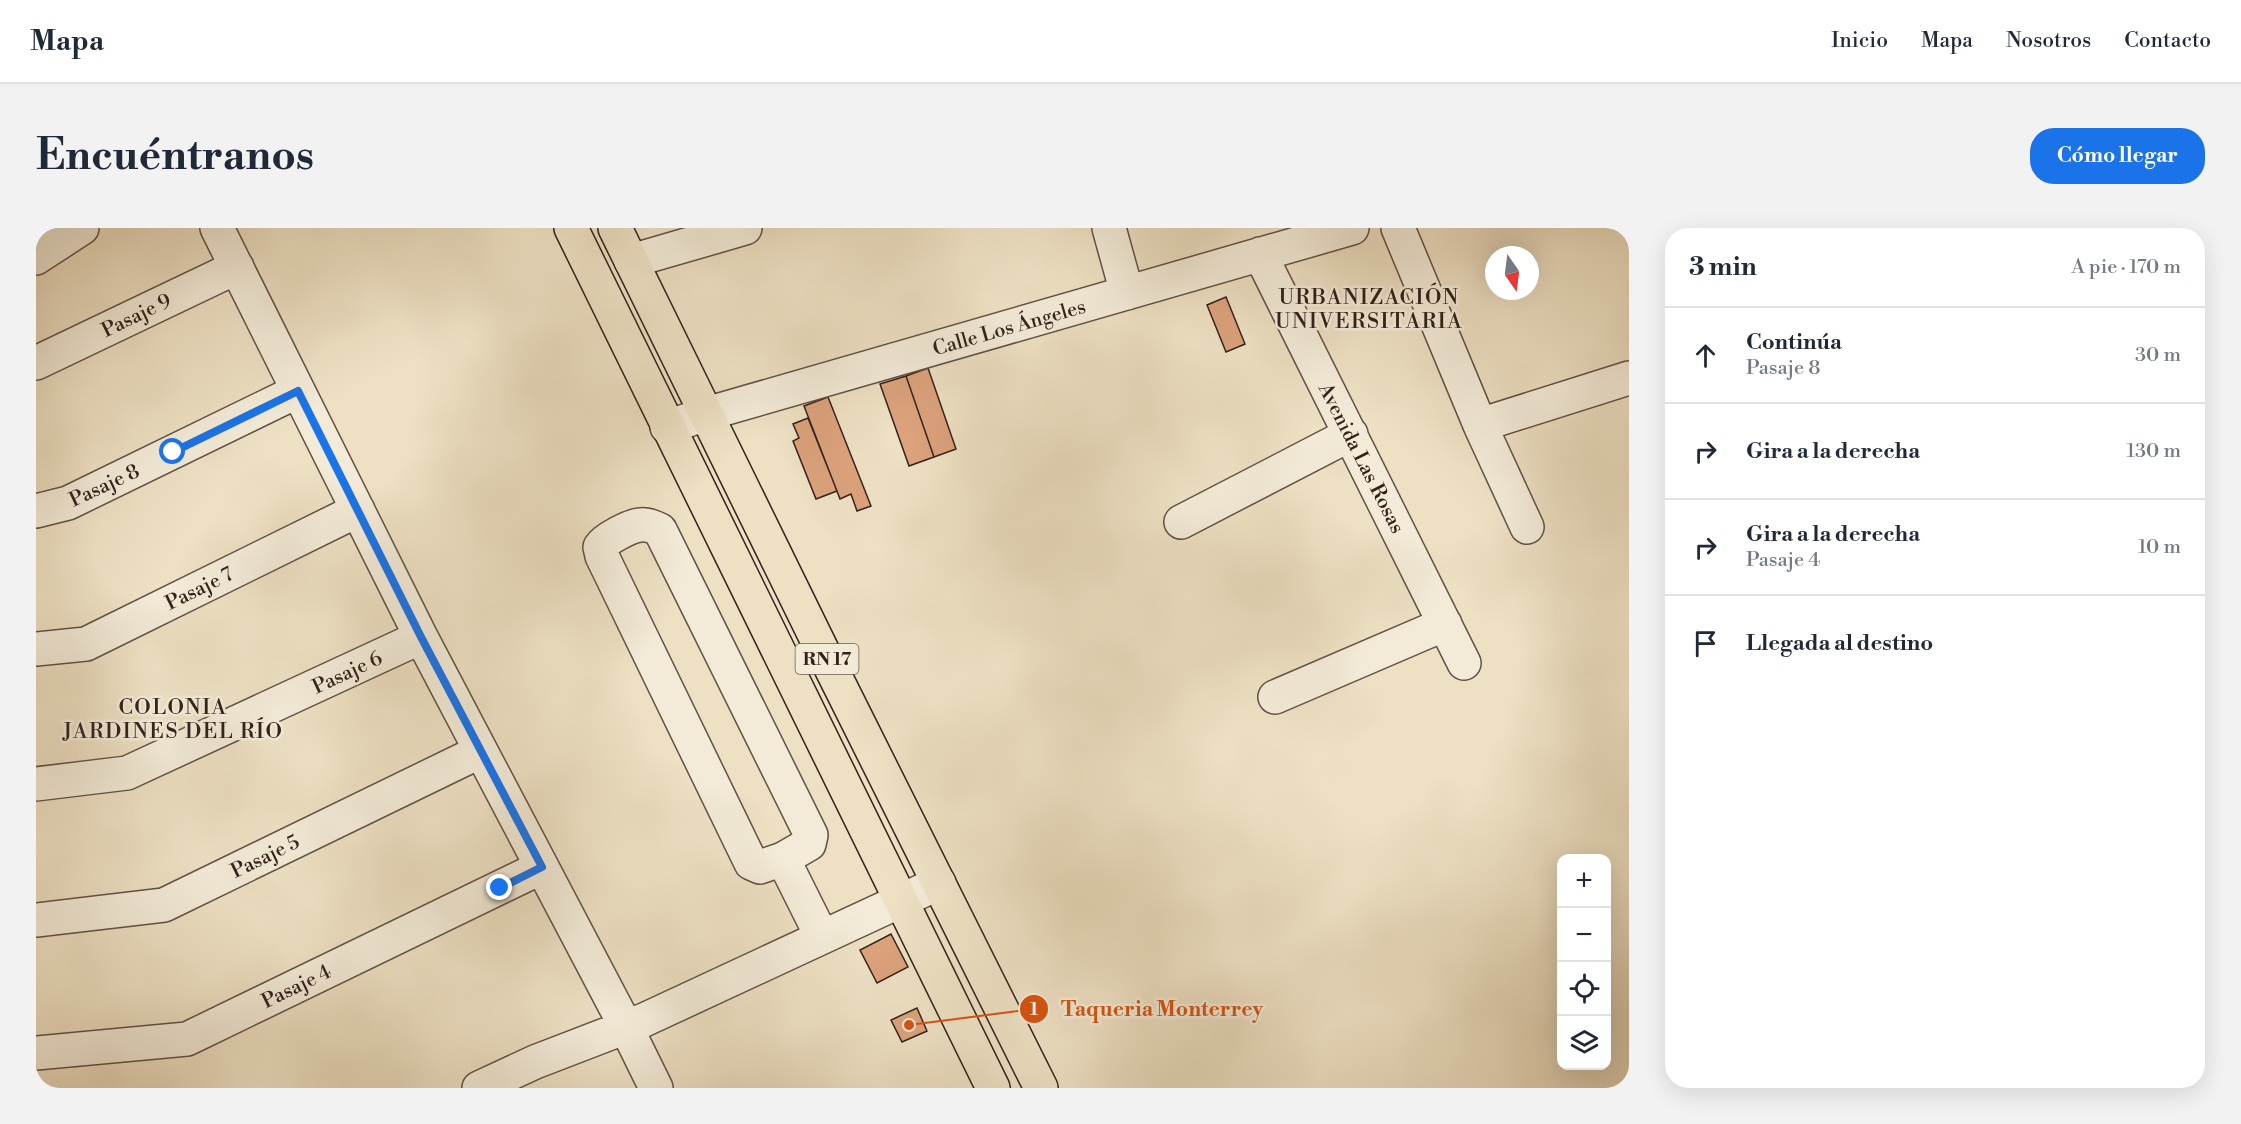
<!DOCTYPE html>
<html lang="es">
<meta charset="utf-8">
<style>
:root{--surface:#fff;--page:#f2f2f3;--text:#1f2937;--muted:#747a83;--line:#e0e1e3;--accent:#1a73e8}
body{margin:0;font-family:"Libre Bodoni",serif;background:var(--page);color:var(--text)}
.controls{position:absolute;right:18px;bottom:18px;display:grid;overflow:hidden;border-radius:12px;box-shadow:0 6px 24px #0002}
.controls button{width:54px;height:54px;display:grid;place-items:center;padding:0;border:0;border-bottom:2px solid var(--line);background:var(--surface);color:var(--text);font:30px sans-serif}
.compass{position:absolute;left:1449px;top:18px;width:54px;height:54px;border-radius:50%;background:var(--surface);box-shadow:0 6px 24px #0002;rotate:166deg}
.stop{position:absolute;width:18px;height:18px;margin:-14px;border:4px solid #1a73e8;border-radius:50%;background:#fff}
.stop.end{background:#1a73e8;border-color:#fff;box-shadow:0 2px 6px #0008}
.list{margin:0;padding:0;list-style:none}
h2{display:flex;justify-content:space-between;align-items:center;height:78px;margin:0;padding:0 24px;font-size:26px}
h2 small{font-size:20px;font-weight:400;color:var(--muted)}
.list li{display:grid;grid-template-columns:39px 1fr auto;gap:18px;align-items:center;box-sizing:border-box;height:96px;padding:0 24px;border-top:2px solid var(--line)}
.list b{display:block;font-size:22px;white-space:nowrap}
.list p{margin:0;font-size:20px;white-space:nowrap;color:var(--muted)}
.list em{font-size:20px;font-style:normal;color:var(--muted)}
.icon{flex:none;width:33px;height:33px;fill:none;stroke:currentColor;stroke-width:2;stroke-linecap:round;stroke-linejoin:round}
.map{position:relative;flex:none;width:1593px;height:860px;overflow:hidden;border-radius:24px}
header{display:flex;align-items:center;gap:36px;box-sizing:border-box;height:84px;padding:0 30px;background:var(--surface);border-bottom:2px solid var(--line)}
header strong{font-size:28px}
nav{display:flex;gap:33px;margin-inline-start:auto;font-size:21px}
.intro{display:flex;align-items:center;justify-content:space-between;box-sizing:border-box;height:144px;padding:0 36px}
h1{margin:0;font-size:42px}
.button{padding:15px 27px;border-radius:24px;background:var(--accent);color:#fff;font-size:21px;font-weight:700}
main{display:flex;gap:36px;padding:0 36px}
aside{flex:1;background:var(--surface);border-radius:24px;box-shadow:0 6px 24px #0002}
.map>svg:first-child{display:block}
</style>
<header>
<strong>Mapa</strong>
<nav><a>Inicio</a><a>Mapa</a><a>Nosotros</a><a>Contacto</a></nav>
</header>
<div class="intro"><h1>Encuéntranos</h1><a class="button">Cómo llegar</a></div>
<main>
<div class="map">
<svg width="1593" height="860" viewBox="0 0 1593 860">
<rect width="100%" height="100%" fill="#ede0c3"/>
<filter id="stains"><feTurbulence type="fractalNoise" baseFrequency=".00333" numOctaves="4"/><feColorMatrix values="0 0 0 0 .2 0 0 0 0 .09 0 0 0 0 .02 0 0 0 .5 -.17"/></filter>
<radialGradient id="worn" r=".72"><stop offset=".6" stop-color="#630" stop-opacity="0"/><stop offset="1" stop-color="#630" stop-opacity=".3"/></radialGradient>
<!-- building -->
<path fill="#dba27c" stroke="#33211b" stroke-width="1.5" d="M1190,69L1209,116L1190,124L1171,77Z
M892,140L920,221L898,229L870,148Z
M870,148L898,229L873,238L844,156Z
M792,169L835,278L821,283L815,266L804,271L768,178Z
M772,190L801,263L780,271L757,213L763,210L757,196Z
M855,706L872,739L841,755L824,722Z
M881,780L891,803L866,814L855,792Z"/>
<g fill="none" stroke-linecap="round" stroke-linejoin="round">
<!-- minor casing -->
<g stroke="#625145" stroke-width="36">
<path id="minor" d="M181,0L385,409L590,799L620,860
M1073,0L1091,65
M1362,0L1444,197L1491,299
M1224,26L1428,435
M0,30L46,0
M595,33L709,0
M0,135L201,39
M1444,197L1593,150
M631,199L670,186L1316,0
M0,283L32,275L262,163
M1145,294L1315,206
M0,421L50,416L322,282
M1239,469L1409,396
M0,556L91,545L385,409
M747,631L724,639L715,635L566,328L564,319C569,311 594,298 604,297C611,296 618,299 624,302L775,607L773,616L747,631L786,709
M0,692L128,677L445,523
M0,825L151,811L506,639
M443,860L499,834L608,792L903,655"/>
</g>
<!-- major casing -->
<g stroke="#33211b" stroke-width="36">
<path id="major" d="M535,0L957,860
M579,0L786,422L1005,860"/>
</g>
<!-- minor -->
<use href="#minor" stroke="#f3ebd8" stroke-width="33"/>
<!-- major -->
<use href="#major" stroke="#ede0c3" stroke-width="33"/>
</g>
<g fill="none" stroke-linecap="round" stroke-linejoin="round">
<!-- route -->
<path stroke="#1a73e8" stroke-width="8" d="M137,224L262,163L385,409L506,639L464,660"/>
</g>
<g text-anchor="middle" stroke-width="5" stroke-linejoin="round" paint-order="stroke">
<!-- shield labels -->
<rect fill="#f3ebd8" stroke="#6d5e54" stroke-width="1.5" x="759.5" y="416" width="63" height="30" rx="4.5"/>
<g font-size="18" font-weight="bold" fill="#33211b">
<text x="791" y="437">RN 17</text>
</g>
<!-- street labels -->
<g font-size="20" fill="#33211b" stroke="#f3ebd8">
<text transform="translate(100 87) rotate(-26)" y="7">Pasaje 9</text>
<text transform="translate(973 99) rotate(-16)" y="7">Calle Los Ángeles</text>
<text transform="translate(1326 230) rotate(63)" y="7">Avenida Las Rosas</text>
<text transform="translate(68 257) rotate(-25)" y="7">Pasaje 8</text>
<text transform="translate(163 360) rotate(-26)" y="7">Pasaje 7</text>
<text transform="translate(311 444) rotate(-25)" y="7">Pasaje 6</text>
<text transform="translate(229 628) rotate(-26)" y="7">Pasaje 5</text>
<text transform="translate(260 758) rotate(-26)" y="7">Pasaje 4</text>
</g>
<!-- neighbourhood labels -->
<g font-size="21" letter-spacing="1.5" fill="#33211b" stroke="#f3ebd8">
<text x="1333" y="76">URBANIZACIÓN<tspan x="1333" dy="24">UNIVERSITARIA</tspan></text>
<text x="137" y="486">COLONIA<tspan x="137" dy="24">JARDINES DEL RÍO</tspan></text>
</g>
</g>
<!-- callouts -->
<path fill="none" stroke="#d6530e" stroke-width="2" d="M873 797L998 781"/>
<g fill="#d6530e" stroke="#f3ebd8" stroke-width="2">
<circle cx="873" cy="797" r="6"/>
<circle cx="998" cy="781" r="15"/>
</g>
<g font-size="18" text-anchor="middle" font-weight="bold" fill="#fff">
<text x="998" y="787">1</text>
</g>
<g font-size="21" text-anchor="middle" font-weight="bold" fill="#d6530e" stroke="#f3ebd8" stroke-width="5" stroke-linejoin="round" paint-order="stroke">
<text x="1126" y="788">Taqueria Monterrey</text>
</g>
<rect width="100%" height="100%" filter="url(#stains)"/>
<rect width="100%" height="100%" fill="url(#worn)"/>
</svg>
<div class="controls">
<button>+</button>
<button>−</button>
<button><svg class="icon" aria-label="locate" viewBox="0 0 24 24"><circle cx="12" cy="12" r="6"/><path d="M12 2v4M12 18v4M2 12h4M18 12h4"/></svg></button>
<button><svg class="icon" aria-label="layers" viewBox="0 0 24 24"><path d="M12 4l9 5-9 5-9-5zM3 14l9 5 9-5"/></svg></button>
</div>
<svg class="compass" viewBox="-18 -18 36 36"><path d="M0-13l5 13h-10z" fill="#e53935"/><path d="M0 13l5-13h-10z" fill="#747a83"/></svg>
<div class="stop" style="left:137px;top:224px"></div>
<div class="stop end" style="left:464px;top:660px"></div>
</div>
<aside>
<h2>3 min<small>A pie · 170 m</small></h2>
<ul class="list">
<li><svg class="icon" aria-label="ahead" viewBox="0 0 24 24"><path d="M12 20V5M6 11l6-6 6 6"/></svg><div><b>Continúa</b><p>Pasaje 8</p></div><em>30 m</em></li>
<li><svg class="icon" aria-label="right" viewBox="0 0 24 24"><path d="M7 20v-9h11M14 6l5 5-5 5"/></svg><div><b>Gira a la derecha</b></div><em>130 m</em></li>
<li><svg class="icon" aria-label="right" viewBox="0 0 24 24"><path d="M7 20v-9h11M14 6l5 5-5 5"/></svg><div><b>Gira a la derecha</b><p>Pasaje 4</p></div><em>10 m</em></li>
<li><svg class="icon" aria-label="arrive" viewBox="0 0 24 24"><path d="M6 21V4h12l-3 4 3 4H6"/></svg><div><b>Llegada al destino</b></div></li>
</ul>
</aside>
</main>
